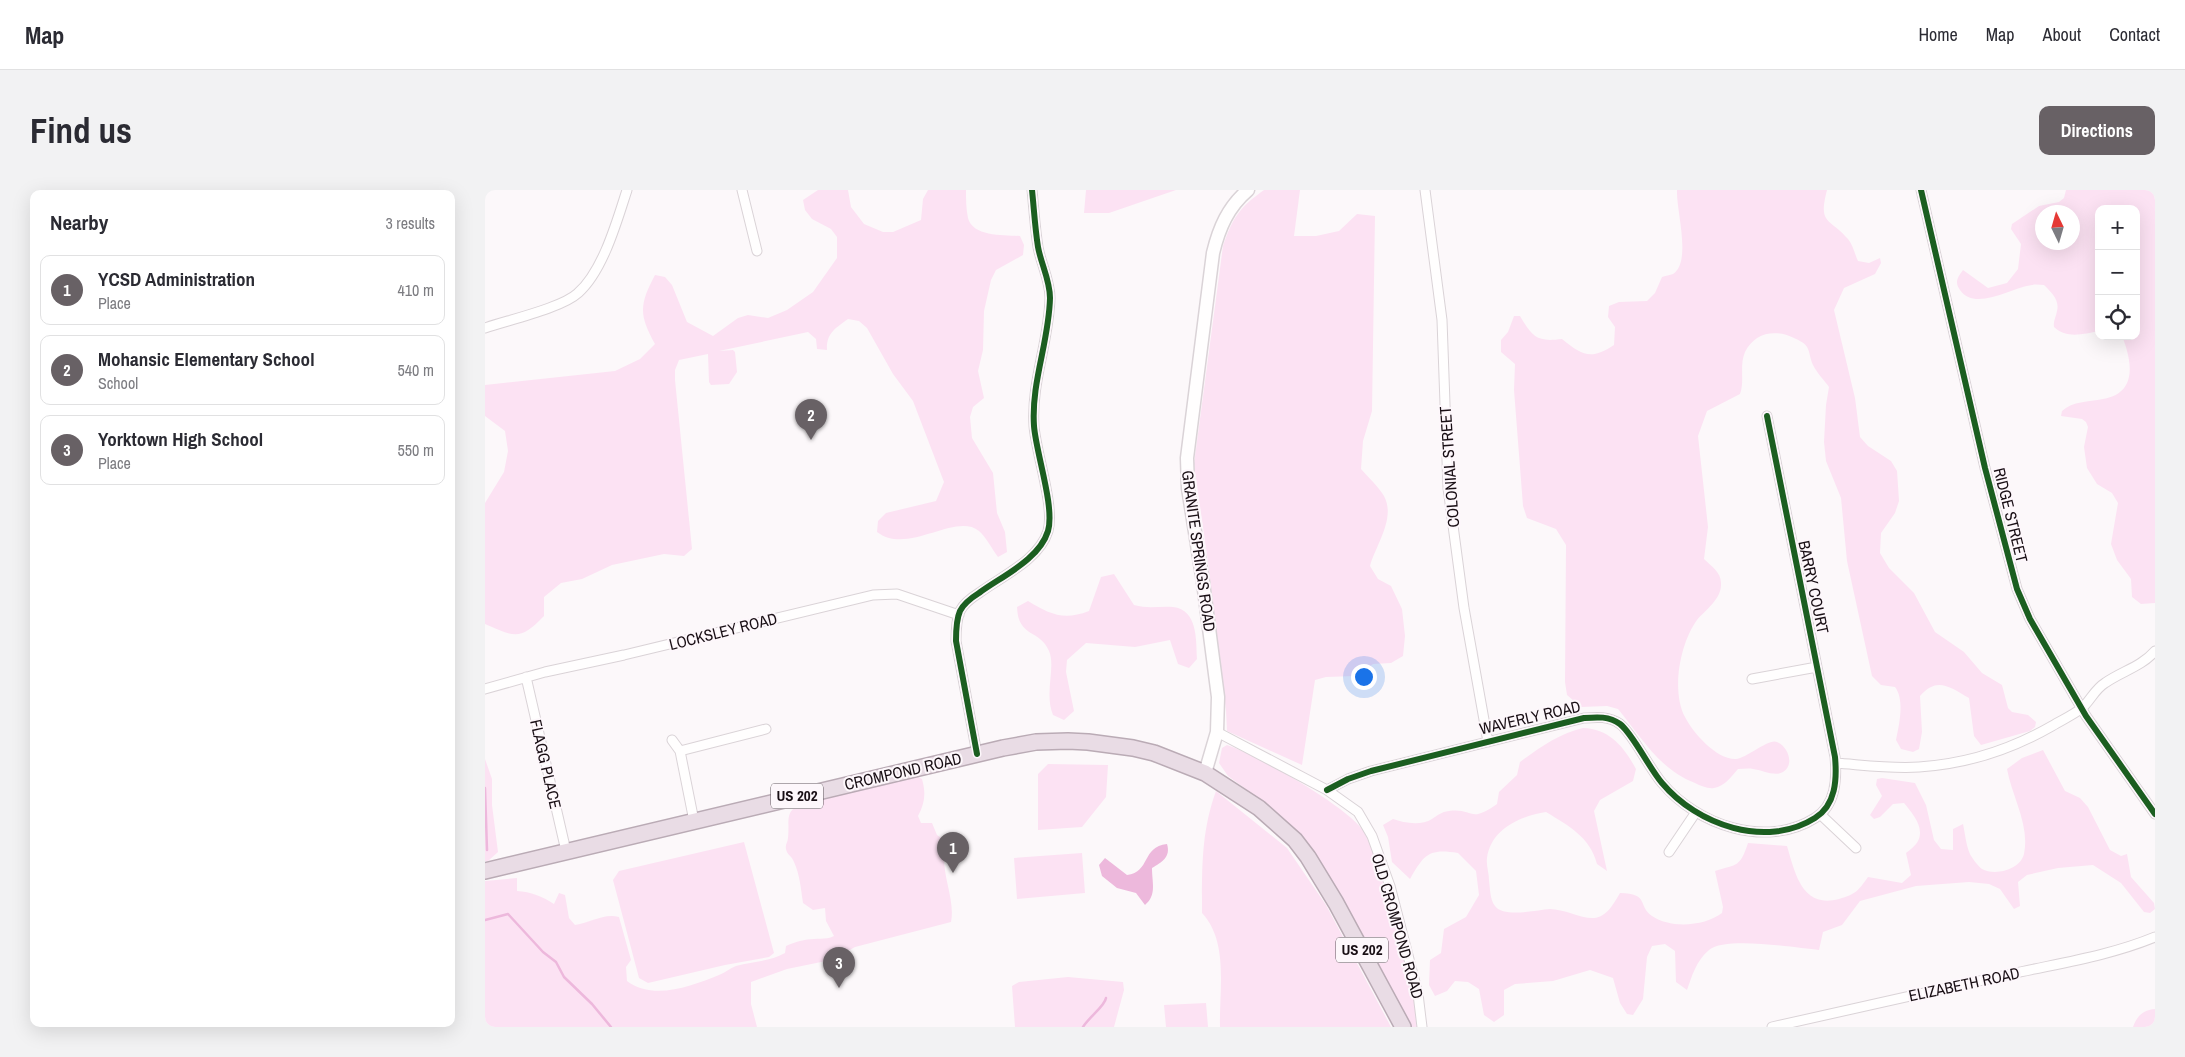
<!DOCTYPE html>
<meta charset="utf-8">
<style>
:root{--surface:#fff;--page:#f2f2f3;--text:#2b2b33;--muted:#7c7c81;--line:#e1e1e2;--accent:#686165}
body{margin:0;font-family:"Archivo Narrow",sans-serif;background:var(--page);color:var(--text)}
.controls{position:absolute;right:15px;top:15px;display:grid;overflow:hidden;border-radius:10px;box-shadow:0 5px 20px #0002}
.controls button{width:45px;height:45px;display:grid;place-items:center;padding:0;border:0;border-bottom:1px solid var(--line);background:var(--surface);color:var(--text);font:25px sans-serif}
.compass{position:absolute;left:1550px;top:15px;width:45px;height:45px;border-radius:50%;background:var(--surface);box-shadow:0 5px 20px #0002;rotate:355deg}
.you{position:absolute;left:878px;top:486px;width:18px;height:18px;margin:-12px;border:4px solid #fff;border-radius:50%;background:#1a73e8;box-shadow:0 0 0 8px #1a73e833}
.badge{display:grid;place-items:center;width:32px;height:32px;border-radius:50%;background:var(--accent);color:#fff;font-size:16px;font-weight:700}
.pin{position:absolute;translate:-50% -41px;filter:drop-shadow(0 1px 2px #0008)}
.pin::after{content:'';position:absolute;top:26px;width:18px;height:15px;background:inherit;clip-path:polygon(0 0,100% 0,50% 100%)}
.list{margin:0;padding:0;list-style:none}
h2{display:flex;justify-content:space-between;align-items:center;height:65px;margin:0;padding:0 20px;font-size:21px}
h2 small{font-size:16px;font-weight:400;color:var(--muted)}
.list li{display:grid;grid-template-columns:32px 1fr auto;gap:15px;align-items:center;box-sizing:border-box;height:70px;margin:0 10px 10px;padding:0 10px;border:1px solid var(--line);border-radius:10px}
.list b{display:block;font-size:19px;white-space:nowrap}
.list p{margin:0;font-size:16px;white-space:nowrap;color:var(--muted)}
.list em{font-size:16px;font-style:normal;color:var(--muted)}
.icon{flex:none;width:28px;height:28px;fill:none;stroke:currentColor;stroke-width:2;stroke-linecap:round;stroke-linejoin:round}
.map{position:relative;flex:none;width:1670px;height:837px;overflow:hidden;border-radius:10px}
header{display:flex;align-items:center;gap:30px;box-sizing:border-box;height:70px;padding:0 25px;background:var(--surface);border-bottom:1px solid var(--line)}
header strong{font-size:24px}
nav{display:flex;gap:28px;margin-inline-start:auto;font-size:18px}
.intro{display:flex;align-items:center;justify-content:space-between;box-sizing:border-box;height:120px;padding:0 30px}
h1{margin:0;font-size:35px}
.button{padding:12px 22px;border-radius:10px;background:var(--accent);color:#fff;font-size:18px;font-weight:700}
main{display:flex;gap:30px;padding:0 30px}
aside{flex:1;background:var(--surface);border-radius:10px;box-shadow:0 5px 20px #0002}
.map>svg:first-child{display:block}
</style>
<header>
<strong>Map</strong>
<nav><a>Home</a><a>Map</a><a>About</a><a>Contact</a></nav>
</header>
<div class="intro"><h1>Find us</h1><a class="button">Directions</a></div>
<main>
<aside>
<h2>Nearby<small>3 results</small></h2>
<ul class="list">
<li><span class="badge">1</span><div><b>YCSD Administration</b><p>Place</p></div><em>410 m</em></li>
<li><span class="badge">2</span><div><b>Mohansic Elementary School</b><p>School</p></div><em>540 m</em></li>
<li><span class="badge">3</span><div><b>Yorktown High School</b><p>Place</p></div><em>550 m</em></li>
</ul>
</aside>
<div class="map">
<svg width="1670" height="837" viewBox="0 0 1670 837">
<rect width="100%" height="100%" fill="#fcf8fa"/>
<!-- green -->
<path fill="#fce2f3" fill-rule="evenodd" d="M333,0H363L366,17L379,34L398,42H408L436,30L438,9L443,0H481C481,9 481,19 483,28C488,47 519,45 535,46L539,55L538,65L511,80L506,90L499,121L498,160L493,181L499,208L488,217L485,227L487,248L508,283L512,323L520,342L522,362L513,367C507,359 501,347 494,341C470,322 423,366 392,342L393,331L401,323L451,311L459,292L428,211L408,184L382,138L374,131L363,129C351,138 341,143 342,160L332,159L331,149L323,142L234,161L248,160L250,162L252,182L244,194L226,195L224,192L223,164L194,170L190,180V190L207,359L199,366L179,364L127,375L97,389L76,393L59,407V426C35,451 30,447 0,434V313L19,282L23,261L20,241L0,226V195L130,181L155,169L170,154C154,125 154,115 170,85L180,87L187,95L202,132L228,146L253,128L263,125L283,128L302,120L328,102L352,68V47L346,39L327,29L320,20L318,10Z
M601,0H691L624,23H599Z
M779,0H815L809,46H831L854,41L872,24L890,26L887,221L878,251L876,279C883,287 893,296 899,306C911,328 891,355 885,376L893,389L906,396L917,419L920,446L918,466L906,473L888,474L870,486L841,487L830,490L817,575L742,541L741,520L723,372L709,274L738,56C748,27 754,18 779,0Z
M1192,0H1342C1333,35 1344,27 1363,49C1368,55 1370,65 1373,71L1384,73L1395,68L1396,73L1390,84L1359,98L1349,120L1370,208L1375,247L1383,256L1406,271L1412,281L1414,311L1410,323L1396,343L1395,363L1404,378L1429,403L1450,442L1479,462L1497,483L1517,495L1523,518L1527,522L1543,525L1551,532L1550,537L1545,541L1496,555L1489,546L1484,508C1465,497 1452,486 1435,506L1437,542L1434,559L1428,562L1416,559L1411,550C1414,535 1420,510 1410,497L1396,495L1387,486L1362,371L1356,308L1341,271L1339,252L1341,215L1344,197C1339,190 1332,183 1328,175C1325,169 1325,162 1322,157C1319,152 1313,150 1309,148C1290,139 1270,142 1260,162C1254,176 1260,191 1255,204L1222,221L1213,246L1223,337L1219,369C1226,376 1236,382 1236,393C1237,409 1221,419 1212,430C1195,453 1186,501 1200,527C1208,543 1232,570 1251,569C1262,568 1284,548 1292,552C1303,556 1310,575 1298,582C1290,587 1277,580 1268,579C1264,578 1258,579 1253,579C1246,587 1240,596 1229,598C1223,599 1216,596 1210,593C1175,580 1156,547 1133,519L1122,516L1096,517L1082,505L1080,492L1081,355L1071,339L1042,328L1038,316L1029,200L1030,174L1016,162V150L1023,142L1029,126H1035C1048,148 1052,152 1077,149C1098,166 1106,170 1129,155L1130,137L1123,127L1124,116L1134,112L1162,111L1170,103L1177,87C1180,86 1185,85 1188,84C1207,72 1191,20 1192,0Z
M1581,0H1668L1670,3V413L1656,414L1647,407L1646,389L1632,370L1626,354L1633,313L1627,303L1612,294L1602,278L1599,257L1603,237L1601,232L1597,229L1576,226L1577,221C1588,211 1603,212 1618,209C1653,203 1647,171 1637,146H1651V19H1614V141C1598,144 1582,149 1569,137C1568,131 1571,127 1572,121C1575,110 1566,102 1559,95C1555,95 1551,94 1547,95C1528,97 1490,122 1475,100C1469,92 1473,87 1478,80L1503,98L1522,93L1533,79L1536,54L1526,39L1527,34L1554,16L1574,12L1579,8ZM1558,22H1588V52H1558Z
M629,384L649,415C663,419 674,416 688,417C713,420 711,450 712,469L704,478L693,474L685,450L650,457L601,453L582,470L581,482L589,521L579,530L568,525C559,503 571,477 564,461C555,439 533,448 532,417L543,411C565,424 578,431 604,421L616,387Z
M1098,538C1125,539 1139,557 1151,579L1148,591L1115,610L1109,621L1122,681L1112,674C1105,647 1084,636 1061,622C1035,626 1006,639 1002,668C1001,675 1004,683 1004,690C1005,698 1005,710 1010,716C1019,728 1051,720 1065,719C1079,719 1097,729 1109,728C1122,727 1129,713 1135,703C1165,704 1152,715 1167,726C1186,739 1220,736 1237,723L1238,717L1230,681C1253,674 1255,677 1263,653L1302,656C1310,683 1317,719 1354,709C1371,704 1373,701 1383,687L1417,693L1426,685L1421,663C1425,660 1431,655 1433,651C1440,637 1427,623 1419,613L1408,614L1395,627L1389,629L1385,625L1397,606L1391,595L1392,589L1397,588L1430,593L1441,615L1449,650L1456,659L1468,660V639L1478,634C1480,643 1481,655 1485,664C1487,668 1493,676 1497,679C1510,686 1535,680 1539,664C1545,635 1527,607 1522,579L1537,568L1558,560L1580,601L1595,608L1603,617L1625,660L1636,666L1642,664L1646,687L1669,713L1670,719L1665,723L1659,722L1636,693L1608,675L1573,678L1542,685L1533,692L1535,716L1529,719L1515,699L1504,694L1484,692L1431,696L1375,711L1357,735L1338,742L1334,760C1311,758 1241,746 1224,760C1211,771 1207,786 1202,800L1191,792L1190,761L1180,754L1167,756L1162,767L1158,809L1148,825L1142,824L1135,813L1128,788L1105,780L1068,791L1030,794L1019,800V825L1009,832L999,825L994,799L983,792L970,791L962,801L950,806L944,795L945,770L956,763L959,739L981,727L994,705L991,681L973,663C943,658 939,665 925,689L907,672L903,647L898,635L908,629C919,633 936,636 947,629C953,625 956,622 964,621C989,618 984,634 1012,614L1014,602L1032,585L1035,572C1054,558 1075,543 1098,538Z
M742,555C769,563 866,619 879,642C890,662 896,686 903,707C915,749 928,793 933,837H925L835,673L804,634L777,611L743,586L734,573L737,558Z
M0,569L7,589V615L13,662L3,671H0Z
M563,574L623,575L621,607L597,637L553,640V584Z
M431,586L437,589C441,603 440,613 433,626L436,633H447L452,645L465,654V665L459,668C459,690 470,712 466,732L370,757L346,770L302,779L266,792V814L272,837H0V691L32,688V701C46,702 57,706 69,714L74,703L80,705L84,728L90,735C106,733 118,723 134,727L146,770L141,777L142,791C168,811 207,796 234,785C240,783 245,778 251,776C268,771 284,772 300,763L301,756C310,752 320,749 329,749C336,748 342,750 349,746L341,731L340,718L328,720L318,713C316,700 315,685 309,672C307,666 302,665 301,659C300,654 303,652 303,648C305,627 298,621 322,611Z
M731,601L802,658L841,715L906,837H735C734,800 744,752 717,723C717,680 716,642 731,601Z
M259,652L289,763L284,767L240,775L163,793L154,788L128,690L134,681Z
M597,663L600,703L532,709L529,668Z
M583,787L638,792L639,800L629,837H530L527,796L534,792Z
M721,813L723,837H681L679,815Z
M1670,819V837H1648C1652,826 1658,820 1670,819Z"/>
<!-- water -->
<path fill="#edb8dc" d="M682,654C686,667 677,672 667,678C667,693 672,705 660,715L651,703L632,698L617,686L614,675L620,668L642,685C666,682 656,657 682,654Z"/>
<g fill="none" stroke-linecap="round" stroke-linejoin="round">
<!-- stream -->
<path stroke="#edb8dc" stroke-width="2.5" d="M0,598L2,660
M0,730L23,724L58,762L71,772L79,787L107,814L126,837
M598,837C604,827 620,816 621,808"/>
<!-- street casing -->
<g stroke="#dad3d7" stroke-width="11">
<path id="street" d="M257,0L272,61
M940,0L957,130L963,298L979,418L1003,552
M1436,0L1500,278L1532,399L1545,429L1601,526L1670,624
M0,138C23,130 77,118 93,103C118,81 132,31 142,0
M41,487L81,661
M1267,489L1332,477
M0,499L60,482L139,465L388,405L412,404L474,425
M732,542L842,600L873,622L887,646L905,696L933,804L937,837
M187,550L195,561L209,631
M195,561L281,539
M492,564L471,451C471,441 471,430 475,421C479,413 486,408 494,403C517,386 554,370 563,341C570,317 551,263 549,236C546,192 564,152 565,108C565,90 556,74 553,57C550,38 549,19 547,0
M1351,573C1378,575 1407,579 1434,577C1481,574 1527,559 1567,536C1577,530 1588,525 1597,518C1605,511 1610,499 1620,493C1637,481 1656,477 1670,461
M842,600L863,589L886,581L1099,528C1112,527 1124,526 1135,534C1148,544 1164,578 1177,593C1212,635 1281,659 1330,628C1351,615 1352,589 1350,567L1282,226
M1336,625L1371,658
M1184,662L1211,622
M1287,837C1367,819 1446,801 1526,784C1575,773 1624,766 1670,747"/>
</g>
<!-- secondary casing -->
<g stroke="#dad3d7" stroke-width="15">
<path id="secondary" d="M720,583L732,542L733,507L718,392L703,298L702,268L728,63C734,38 743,17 763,0"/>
</g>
<!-- highway casing -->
<g stroke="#baabb5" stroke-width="18">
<path id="highway" d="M0,681L518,558L551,552L583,551L603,552L648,558L669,563L720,583L774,618L810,650L823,667L851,713L918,837"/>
</g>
<!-- street -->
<use href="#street" stroke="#fffefe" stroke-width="9"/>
<!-- secondary -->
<use href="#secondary" stroke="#fffefe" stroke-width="12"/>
<!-- highway -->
<use href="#highway" stroke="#e9dce5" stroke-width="15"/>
<!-- cycleway casing -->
<g stroke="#fdf7fb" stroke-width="9">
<path id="cycleway" d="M1436,0L1500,278L1532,399L1545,429L1601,526L1670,624
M492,564L471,451C471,441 471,430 475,421C479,413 486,408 494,403C517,386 554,370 563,341C570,317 551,263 549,236C546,192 564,152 565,108C565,90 556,74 553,57C550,38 549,19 547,0
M842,600L863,589L886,581L1099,528C1112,527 1124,526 1135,534C1148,544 1164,578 1177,593C1212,635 1281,659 1330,628C1351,615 1352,589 1350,567L1282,226"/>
</g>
<!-- cycleway -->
<use href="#cycleway" stroke="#1b5e20" stroke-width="6"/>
</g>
<g text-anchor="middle" stroke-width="4" stroke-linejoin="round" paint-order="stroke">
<!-- shield labels -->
<g fill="#fdf7fb" stroke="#5d555a" stroke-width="1">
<rect x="286" y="593.5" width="52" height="25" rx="4"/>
<rect x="851" y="747.5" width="52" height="25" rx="4"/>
</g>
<g font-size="15" font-weight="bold" fill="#190f15">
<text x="312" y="611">US 202</text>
<text x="877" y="765">US 202</text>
</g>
<!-- street labels -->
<g font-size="16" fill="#190f15" stroke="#fdf7fb">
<text transform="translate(964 277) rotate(-94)" y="6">COLONIAL STREET</text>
<text transform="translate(1526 325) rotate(76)" y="6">RIDGE STREET</text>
<text transform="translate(714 361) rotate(82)" y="6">GRANITE SPRINGS ROAD</text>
<text transform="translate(1329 397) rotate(78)" y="6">BARRY COURT</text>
<text transform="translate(238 441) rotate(-14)" y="6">LOCKSLEY ROAD</text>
<text transform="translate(1045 527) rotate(-13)" y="6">WAVERLY ROAD</text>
<text transform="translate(61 574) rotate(77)" y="6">FLAGG PLACE</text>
<text transform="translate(418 581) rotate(-13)" y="6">CROMPOND ROAD</text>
<text transform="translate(913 736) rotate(74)" y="6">OLD CROMPOND ROAD</text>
<text transform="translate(1479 794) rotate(-12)" y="6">ELIZABETH ROAD</text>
</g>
</g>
</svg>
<div class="controls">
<button>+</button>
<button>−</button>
<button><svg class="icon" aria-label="locate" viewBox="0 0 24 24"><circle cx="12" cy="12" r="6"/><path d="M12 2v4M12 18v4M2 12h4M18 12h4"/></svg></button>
</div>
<svg class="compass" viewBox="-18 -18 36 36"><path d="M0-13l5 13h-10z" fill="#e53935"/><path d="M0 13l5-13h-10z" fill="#7c7c81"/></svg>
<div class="you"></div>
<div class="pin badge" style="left:468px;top:683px">1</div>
<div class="pin badge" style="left:326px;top:250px">2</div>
<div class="pin badge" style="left:354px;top:798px">3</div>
</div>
</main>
